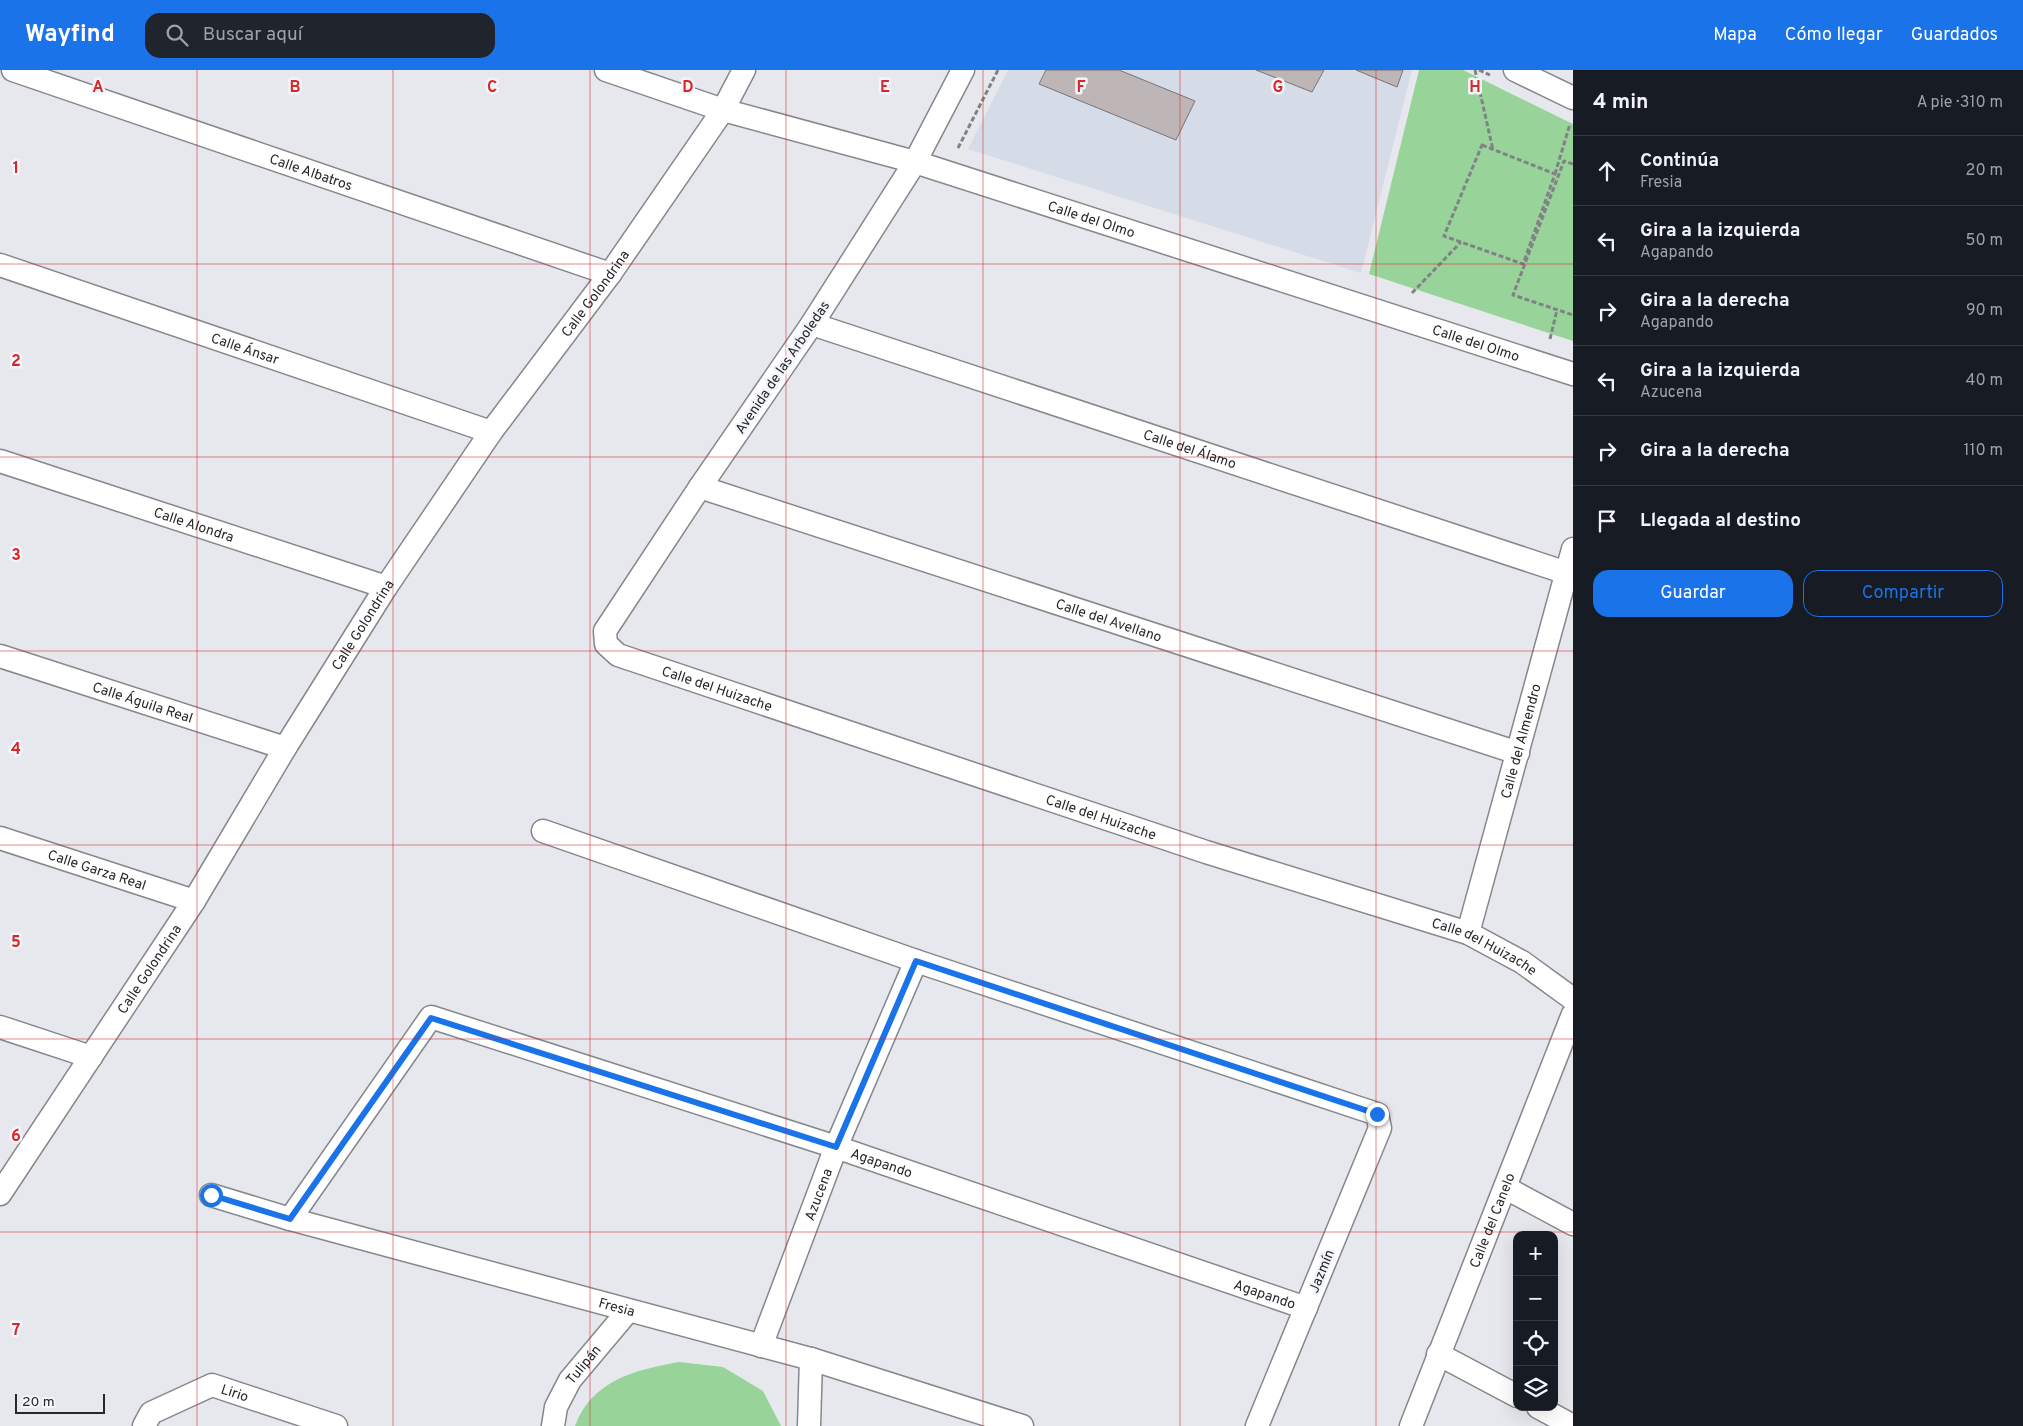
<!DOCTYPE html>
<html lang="es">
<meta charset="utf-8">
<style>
:root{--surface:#171b24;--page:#20242c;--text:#f1f3f6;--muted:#9ea1a6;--line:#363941;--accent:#1a73e8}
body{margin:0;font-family:Overpass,sans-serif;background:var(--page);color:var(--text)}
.controls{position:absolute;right:15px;bottom:15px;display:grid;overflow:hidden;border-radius:10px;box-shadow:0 5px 20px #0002}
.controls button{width:45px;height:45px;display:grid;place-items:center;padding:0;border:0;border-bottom:1px solid var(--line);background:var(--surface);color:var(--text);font:25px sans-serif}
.scale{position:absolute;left:15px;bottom:12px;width:90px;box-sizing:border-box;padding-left:5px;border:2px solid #27282a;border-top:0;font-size:14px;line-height:18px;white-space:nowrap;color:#27282a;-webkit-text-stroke:4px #f3f5fb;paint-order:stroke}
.stop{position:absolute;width:15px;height:15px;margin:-11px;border:4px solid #1a73e8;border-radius:50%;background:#fff}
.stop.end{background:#1a73e8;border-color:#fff;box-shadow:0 1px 5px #0008}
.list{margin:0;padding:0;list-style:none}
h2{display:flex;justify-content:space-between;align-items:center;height:65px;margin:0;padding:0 20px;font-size:21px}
h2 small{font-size:16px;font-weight:400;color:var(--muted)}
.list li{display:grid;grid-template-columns:32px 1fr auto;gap:15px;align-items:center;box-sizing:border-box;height:70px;padding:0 20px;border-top:1px solid var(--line)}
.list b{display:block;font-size:19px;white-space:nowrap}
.list p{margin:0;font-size:16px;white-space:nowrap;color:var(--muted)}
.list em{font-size:16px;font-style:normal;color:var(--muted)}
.actions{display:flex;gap:10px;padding:15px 20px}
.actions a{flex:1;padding:11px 0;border:1px solid var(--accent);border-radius:15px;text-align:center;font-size:18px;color:var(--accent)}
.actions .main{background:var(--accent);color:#fff}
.icon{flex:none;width:28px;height:28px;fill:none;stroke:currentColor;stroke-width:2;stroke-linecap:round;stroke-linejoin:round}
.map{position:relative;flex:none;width:1573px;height:1356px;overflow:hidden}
header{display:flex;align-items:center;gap:30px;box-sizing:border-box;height:70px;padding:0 25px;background:var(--accent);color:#fff}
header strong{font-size:24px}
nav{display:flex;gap:28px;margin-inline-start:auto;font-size:18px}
.search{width:350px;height:45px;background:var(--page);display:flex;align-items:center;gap:12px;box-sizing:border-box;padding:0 18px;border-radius:15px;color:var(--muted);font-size:19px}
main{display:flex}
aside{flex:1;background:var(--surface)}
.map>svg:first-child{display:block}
</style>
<header>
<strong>Wayfind</strong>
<div class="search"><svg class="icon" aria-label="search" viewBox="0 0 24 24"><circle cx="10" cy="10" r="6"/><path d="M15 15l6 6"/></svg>Buscar aquí</div>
<nav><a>Mapa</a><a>Cómo llegar</a><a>Guardados</a></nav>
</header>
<main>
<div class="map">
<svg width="1573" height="1356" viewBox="0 0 1573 1356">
<rect width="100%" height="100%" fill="#e6e8ee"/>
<!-- built -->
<path fill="#d6dbe8" d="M1008,0H1412L1361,203L968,79Z"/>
<!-- green -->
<path fill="#98d49a" d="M1419,0H1463L1573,54V271L1369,204Z
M679,1292L723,1297L763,1321L781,1356H575C592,1310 635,1300 679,1292Z"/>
<!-- building -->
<path fill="#beb6b6" stroke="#7a7373" d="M1046,0H1119L1195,31L1176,70L1039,14Z
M1256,0H1324L1312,22Z
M1356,0H1403L1397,17Z"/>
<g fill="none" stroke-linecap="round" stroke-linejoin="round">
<!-- street casing -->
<g stroke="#85878c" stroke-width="25">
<g id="street">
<path id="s1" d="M13,0L610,204"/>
<path id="s2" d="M606,0L723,40L915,92L1573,304"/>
<path id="s3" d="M963,0L915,92L812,254L700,417L605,561L606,574L618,585L1206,782L1468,863L1522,892L1573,929"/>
<path d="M1515,0L1573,28"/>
<path id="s4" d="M0,195L491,362"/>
<path id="s5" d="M812,254L1567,503"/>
<path id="s6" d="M0,391L386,517"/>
<path id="s7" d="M700,417L1518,683"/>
<path id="s8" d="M0,586L285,678"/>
<path d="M543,761L916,891L1377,1044L1380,1058L1257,1356"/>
<path id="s9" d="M0,768L194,831"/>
<path id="s10" d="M1468,863L1573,479"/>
<path d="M0,957L91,987"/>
<path d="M1506,1118L1573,1154"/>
<path id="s11" d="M0,1124L194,831L285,678L386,517L491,362L610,204L723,40L744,0"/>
<path id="s12" d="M211,1125L290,1149L811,1289L1022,1356"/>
<path id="s13" d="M290,1149L431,947L836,1077L1306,1238"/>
<path id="s14" d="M761,1276L836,1077L916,891"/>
<path d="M1438,1284L1517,1326"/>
<path d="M1538,1337L1573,1356"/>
<path id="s15" d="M144,1356L151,1343L212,1315L336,1356"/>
<path id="s16" d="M553,1356L556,1337L570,1310L628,1241"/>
<path d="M809,1356L811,1289"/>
<path id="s17" d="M1411,1356L1573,944"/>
</g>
</g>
<!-- path -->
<path stroke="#818286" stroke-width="3" stroke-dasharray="5 2.5" stroke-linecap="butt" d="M1475,0L1493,80
M1479,0L1490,5
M1482,75L1555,104L1523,194L1444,166Z
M958,78L998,0
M1573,94L1564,91L1513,225L1573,245
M1555,104L1570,54
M1412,223L1461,172
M1550,269L1557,240"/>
<!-- street -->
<use href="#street" stroke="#fff" stroke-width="22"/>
</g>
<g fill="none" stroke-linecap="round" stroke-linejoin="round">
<!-- route -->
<path stroke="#1a73e8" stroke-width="6" d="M211,1125L290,1149L431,948L836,1077L916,891L1377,1044"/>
</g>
<!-- grid -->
<path fill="none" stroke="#d62828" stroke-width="1" stroke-opacity="0.55" d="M197,0V1356M393,0V1356M590,0V1356M786,0V1356M983,0V1356M1180,0V1356M1376,0V1356M0,194H1573M0,387H1573M0,581H1573M0,775H1573M0,969H1573M0,1162H1573"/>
<g text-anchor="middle" stroke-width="5" stroke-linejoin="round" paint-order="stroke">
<!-- street labels -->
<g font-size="14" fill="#27282a" stroke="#f3f5fb">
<text dy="5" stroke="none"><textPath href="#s1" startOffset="315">Calle Albatros</textPath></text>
<text dy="5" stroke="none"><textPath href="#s2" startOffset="508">Calle del Olmo</textPath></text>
<text dy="5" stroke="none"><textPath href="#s11" startOffset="1080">Calle Golondrina</textPath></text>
<text dy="5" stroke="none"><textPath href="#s2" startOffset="912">Calle del Olmo</textPath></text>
<text dy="5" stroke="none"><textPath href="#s4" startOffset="259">Calle Ánsar</textPath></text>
<text transform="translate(782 297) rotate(-56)" y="5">Avenida de las Arboledas</text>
<text dy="5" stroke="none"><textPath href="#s5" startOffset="398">Calle del Álamo</textPath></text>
<text dy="5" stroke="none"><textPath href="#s6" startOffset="204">Calle Alondra</textPath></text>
<text dy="5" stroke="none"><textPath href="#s7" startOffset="430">Calle del Avellano</textPath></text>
<text dy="5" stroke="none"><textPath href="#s11" startOffset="675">Calle Golondrina</textPath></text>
<text dy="5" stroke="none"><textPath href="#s3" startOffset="800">Calle del Huizache</textPath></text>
<text dy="5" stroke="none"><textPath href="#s8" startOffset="150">Calle Águila Real</textPath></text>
<text dy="5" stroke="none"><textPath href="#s10" startOffset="199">Calle del Almendro</textPath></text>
<text dy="5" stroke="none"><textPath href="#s3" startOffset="1205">Calle del Huizache</textPath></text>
<text dy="5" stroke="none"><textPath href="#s9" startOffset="102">Calle Garza Real</textPath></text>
<text dy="5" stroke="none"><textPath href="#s3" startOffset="1610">Calle del Huizache</textPath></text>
<text dy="5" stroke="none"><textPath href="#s11" startOffset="270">Calle Golondrina</textPath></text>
<text dy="5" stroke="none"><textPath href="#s13" startOffset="720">Agapando</textPath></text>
<text dy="5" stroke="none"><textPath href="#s14" startOffset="162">Azucena</textPath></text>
<text dy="5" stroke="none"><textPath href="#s17" startOffset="221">Calle del Canelo</textPath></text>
<text transform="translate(1321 1201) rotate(-68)" y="5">Jazmín</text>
<text dy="5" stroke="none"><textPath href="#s13" startOffset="1125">Agapando</textPath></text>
<text dy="5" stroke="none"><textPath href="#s12" startOffset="421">Fresia</textPath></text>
<text dy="5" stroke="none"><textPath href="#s16" startOffset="70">Tulipán</textPath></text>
<text dy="5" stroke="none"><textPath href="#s15" startOffset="106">Lirio</textPath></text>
</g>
</g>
<g font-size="16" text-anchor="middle" font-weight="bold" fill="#d62828" stroke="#f3f5fb" stroke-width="5" stroke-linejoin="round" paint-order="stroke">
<text x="98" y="22">A</text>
<text x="295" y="22">B</text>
<text x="492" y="22">C</text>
<text x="688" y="22">D</text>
<text x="885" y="22">E</text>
<text x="1081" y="22">F</text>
<text x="1278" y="22">G</text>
<text x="1475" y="22">H</text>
<text x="16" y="103">1</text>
<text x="16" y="296">2</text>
<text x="16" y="490">3</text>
<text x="16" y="684">4</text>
<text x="16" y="877">5</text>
<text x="16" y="1071">6</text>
<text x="16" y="1265">7</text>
</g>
</svg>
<div class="controls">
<button>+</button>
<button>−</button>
<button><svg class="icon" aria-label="locate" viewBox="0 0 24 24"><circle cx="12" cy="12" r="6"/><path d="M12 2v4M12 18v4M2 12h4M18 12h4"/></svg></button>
<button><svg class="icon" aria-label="layers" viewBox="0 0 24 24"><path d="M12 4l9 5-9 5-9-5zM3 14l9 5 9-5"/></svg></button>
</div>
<div class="scale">20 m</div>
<div class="stop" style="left:211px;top:1125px"></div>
<div class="stop end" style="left:1377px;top:1044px"></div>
</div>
<aside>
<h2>4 min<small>A pie · 310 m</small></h2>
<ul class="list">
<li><svg class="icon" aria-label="ahead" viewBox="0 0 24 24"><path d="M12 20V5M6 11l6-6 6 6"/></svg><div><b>Continúa</b><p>Fresia</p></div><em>20 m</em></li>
<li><svg class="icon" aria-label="left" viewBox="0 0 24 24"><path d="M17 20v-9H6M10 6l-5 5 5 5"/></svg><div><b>Gira a la izquierda</b><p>Agapando</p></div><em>50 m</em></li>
<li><svg class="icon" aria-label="right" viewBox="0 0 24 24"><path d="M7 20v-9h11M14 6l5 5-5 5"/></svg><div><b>Gira a la derecha</b><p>Agapando</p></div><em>90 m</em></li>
<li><svg class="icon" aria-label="left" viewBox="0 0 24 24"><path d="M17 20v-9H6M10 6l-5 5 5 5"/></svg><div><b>Gira a la izquierda</b><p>Azucena</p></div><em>40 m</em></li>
<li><svg class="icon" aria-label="right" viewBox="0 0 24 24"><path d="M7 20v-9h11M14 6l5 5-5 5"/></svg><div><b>Gira a la derecha</b></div><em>110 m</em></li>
<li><svg class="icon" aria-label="arrive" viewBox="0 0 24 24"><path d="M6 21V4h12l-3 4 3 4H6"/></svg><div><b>Llegada al destino</b></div></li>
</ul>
<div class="actions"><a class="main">Guardar</a><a>Compartir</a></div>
</aside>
</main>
